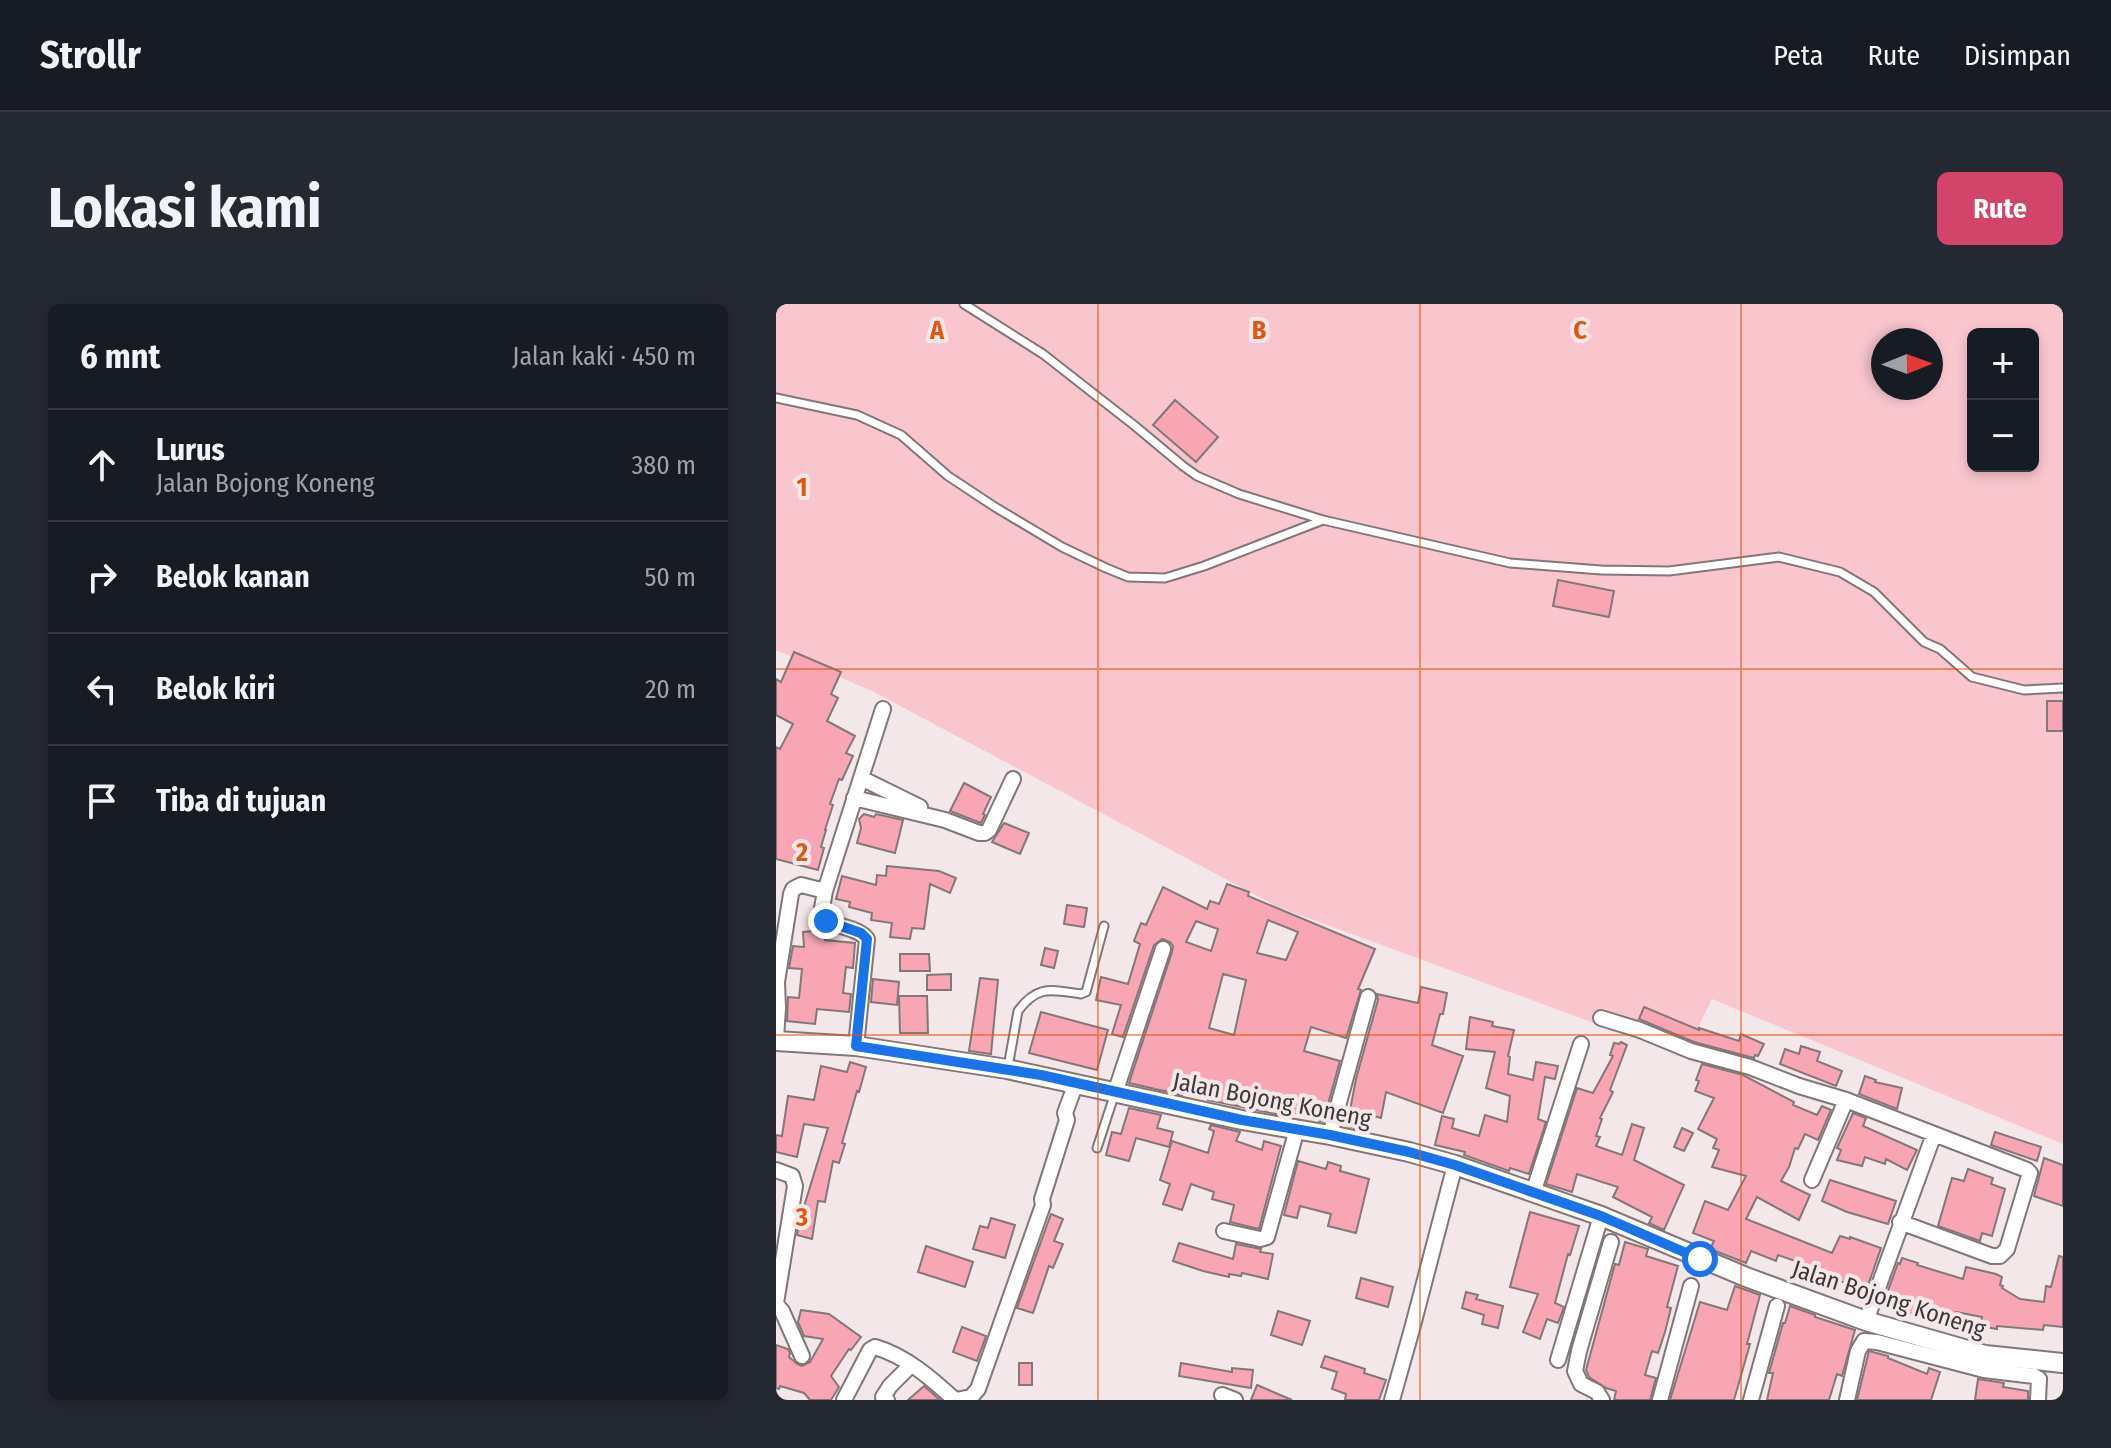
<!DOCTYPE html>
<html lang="id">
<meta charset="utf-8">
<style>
:root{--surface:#171b24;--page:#242831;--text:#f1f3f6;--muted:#9ea1a6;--line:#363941;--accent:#d2446a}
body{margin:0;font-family:"Fira Sans Condensed",sans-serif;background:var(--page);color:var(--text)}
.controls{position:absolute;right:24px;top:24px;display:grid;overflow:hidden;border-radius:12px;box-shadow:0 4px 12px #0003}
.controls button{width:72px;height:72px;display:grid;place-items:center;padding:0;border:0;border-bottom:2px solid var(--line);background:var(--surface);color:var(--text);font:40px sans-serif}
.compass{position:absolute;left:1095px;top:24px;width:72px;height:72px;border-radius:50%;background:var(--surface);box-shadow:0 4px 12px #0003;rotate:89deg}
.stop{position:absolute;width:24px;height:24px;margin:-18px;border:6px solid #1a73e8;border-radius:50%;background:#fff}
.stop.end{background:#1a73e8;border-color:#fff;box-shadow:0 2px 8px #0008}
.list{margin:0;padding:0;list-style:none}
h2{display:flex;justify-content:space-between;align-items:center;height:104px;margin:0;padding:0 32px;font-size:34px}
h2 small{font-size:26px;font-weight:400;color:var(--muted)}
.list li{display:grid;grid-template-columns:52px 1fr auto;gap:24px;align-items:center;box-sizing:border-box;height:112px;padding:0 32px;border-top:2px solid var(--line)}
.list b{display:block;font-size:30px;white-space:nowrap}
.list p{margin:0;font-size:26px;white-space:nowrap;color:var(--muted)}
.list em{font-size:26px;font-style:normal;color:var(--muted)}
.icon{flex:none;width:44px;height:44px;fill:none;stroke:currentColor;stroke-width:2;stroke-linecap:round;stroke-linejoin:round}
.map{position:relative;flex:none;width:1287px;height:1096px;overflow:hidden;border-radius:12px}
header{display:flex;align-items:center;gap:48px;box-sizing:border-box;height:112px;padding:0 40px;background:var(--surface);border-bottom:2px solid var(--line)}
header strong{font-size:38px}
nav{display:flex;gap:44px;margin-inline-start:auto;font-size:28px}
.intro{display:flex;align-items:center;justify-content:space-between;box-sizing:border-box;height:192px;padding:0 48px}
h1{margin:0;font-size:56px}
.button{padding:20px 36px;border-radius:12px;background:var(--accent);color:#fff;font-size:28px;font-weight:700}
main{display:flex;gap:48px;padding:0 48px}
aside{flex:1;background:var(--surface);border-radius:12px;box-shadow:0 4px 12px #0003}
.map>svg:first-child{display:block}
</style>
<header>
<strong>Strollr</strong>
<nav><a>Peta</a><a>Rute</a><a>Disimpan</a></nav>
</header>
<div class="intro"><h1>Lokasi kami</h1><a class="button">Rute</a></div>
<main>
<aside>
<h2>6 mnt<small>Jalan kaki · 450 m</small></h2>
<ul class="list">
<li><svg class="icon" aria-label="ahead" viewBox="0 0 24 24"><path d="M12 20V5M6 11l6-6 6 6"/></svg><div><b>Lurus</b><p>Jalan Bojong Koneng</p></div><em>380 m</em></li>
<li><svg class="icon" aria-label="right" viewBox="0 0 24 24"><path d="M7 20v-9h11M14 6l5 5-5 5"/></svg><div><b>Belok kanan</b></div><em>50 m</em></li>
<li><svg class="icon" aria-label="left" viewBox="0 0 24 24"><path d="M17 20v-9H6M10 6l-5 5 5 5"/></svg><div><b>Belok kiri</b></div><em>20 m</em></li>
<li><svg class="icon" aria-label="arrive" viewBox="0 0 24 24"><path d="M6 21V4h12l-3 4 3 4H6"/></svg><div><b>Tiba di tujuan</b></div></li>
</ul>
</aside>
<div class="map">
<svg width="1287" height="1096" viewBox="0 0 1287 1096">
<rect width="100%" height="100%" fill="#f4e7e9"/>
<!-- green -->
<path fill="#fac6ce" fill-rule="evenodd" d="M0,0H1287V840L936,695L908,752L502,603L96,387L0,346ZM1197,30H1257V162H1197ZM1107,36H1155V84H1107Z"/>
<!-- building -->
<path fill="#f8a6b4" stroke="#837779" stroke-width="2" fill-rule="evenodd" d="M399,96L442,133L420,158L377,121Z
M782,276L838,287L833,313L777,302Z
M18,348L65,368L55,390L62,394L51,417L79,432L70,449L77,452L66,476L63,475L54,500L57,501L49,526H50L45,543L48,544L42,566L0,555V443L4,445L17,420L0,411V375L5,378Z
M1271,397H1287V427H1271Z
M188,479L215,493L207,510L209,511L205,519L174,507Z
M88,510L98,513L100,510L127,516L119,549L81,539L85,524L83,515Z
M228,519L253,529L244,550L216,538Z
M111,562L163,567L180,574L174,589L154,580L148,625L136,624L134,635L114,633L116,619L95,616L96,609L73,603L74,598L60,595L66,572L100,581L101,571L110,572Z
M451,580L473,588L472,592L599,645L582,685L585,686L570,734L535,723L528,747L564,757L547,818L501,803L500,810L432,796L433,794L407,788L406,791L353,779L396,648L397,642L394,638L386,635L378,641L347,733L336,730L345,701L320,696L325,673L352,680L364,640L358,637L365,619L370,621L387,583L431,605L434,597L443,600ZM492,616L522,628L510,656L481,649ZM420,617L442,625L435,647L410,638ZM447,670L470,676L458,731L433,724Z
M291,601L311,604L308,623L288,620Z
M49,626V636L79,639L77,664L70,663L67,689L75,690L73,708L41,705L39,720L11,717L12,693L23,694L26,665L13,664L17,642L28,643L27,628Z
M269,644L282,647L278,664L265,661Z
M124,650H153L154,667H124Z
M175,670V686H151V671Z
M204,674L222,676L215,750L193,747Z
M97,675L123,678L121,701L95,698Z
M645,683L671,689L667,710H664L656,741L687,752L667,809L610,788L605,814L594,811L591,827L571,822L580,775L602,696L601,690L642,699Z
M123,692H151L152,729H124Z
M868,703L923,726V724L963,737L965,730L988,740L982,752L979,751L978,754L918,738L863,715Z
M265,708L332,726L321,766L253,749Z
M694,713L717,718L716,722L738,726L732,752L734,753L732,770L757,776L760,758L782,762L779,775L769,773L762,815L770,818L753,870L734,864L733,867L688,851L689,848L659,841L666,812L678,815L676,824L703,832L709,811L731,818L734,792L710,784L719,748L690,745Z
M845,738L851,741L834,786L837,788L824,814L826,815L820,832L824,833L820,842L846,851L856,820L868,824L858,856L908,881L888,926L873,919L876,913L837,893L842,883L801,870L796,888L770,880L801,784L817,789L837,752L834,751L838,739L843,740Z
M1025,742L1044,748L1041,757L1066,767L1060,782L1004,760L1009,745L1023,750Z
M74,758L90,763L83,788L81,787L66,839L69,840L63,859L57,857L49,898L42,897L36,935L21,931L23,919L52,824L28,820L21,853L0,848V831L6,832L12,792L38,796L45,762L71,768Z
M926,760L967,771L1018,798L1017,801L1041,811L1046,802L1055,806L1042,836L1029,830L1022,845L1019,844L1013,863L1005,877L1034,891L1023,916L981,893L970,915L1056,949L1064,932L1074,935V933L1105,944L1090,987L1056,974L1057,972L1024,962L1025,959L1002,951L1000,957L975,947L970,959L934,945L938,937L917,929L929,897L952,906L970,872L936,863L943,846L937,844L941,835L922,825L938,794L919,787L923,777L920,776Z
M1089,772L1100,776L1099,778L1126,784L1121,805L1083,790Z
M353,804L385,811L381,824L397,828L393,843L360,834L353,857L330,851L336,828L345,830Z
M1077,809L1090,814L1087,822L1141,846L1131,866L1110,855L1109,860L1089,853L1086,862L1061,856L1065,846L1061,844Z
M435,821L464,828L460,837L486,846L488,837L505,842L483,925L454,918L458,901L436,895L438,888L415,880L406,906L387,900L394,880L384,876L396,837L432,849L438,827L433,825Z
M906,824L917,829L908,847L898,843Z
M1219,828L1265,843L1261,857L1215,841Z
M1268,854L1287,861V902L1258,892Z
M522,857L550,865L552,858L565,862L564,867L593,875L580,929L552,922L555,910L524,902L521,914L508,911Z
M1192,865L1217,874L1215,880L1229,885L1216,932L1206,929L1204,937L1162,922L1176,874L1188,877Z
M1054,876L1120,897L1112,920L1071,908L1046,897Z
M754,908L803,922L794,951L792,950L779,999L788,1003L782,1019L771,1015L764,1035L747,1028L762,990L734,983Z
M275,910L287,915L278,937L287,940L277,964L273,962L257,1009L241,1004Z
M215,914L239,921L229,954L197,945L204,922L212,924Z
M849,938L872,945L870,952L902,962L891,1003L895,1004L889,1028L882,1049L876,1047L869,1071L880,1074L874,1096H838L840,1087L830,1084L813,1073L810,1066L839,960L843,961Z
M403,939L457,955L460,940L485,945L484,948L497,950L492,975L466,969L465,972L453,970V973L427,967L397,957Z
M150,942L197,958L189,983L142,968Z
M1283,952L1287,953V1023L1268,1021L1267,1026L1221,1022V1025L1204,1022L1206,1013L1180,1008L1178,1015L1173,1013L1170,1021L1129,1007L1130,1002L1109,995L1122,959L1124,960L1126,954L1142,959L1141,961L1187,975L1190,963L1220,970L1226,973L1224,981L1227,982L1226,984L1244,995L1268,998L1270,982L1275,983Z
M585,974L617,983L612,1003L580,994Z
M959,982L984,991L971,1040H974L958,1096H894L924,998L951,1006Z
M690,988L702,991L700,995L727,1002L722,1024L706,1020L708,1011L686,1004Z
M1014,1002L1039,1011V1013L1079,1026L1066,1072L1061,1070L1053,1096H991L997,1069H993L1007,1019H1009Z
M25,1006L53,1010L85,1033L75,1046L73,1045L55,1072L63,1083L55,1096H34L28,1089L4,1082L3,1085L0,1084V1041L12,1045L14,1049L13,1053L21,1060L26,1062L34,1058L47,1035L28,1032L22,1018Z
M502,1007L534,1017L526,1041L495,1031Z
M186,1023L210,1032L201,1057L177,1048Z
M1093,1047L1112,1052V1054L1151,1070L1153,1064L1164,1068L1155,1096H1081Z
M549,1052L589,1065L588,1069L610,1076L603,1096H569L570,1090L556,1085L561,1068L545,1063Z
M243,1059H256V1081H243Z
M405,1059L456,1068V1064L477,1066L475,1084L403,1072Z
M1202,1075L1228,1079L1227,1083L1252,1087V1096H1199Z
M481,1081L516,1096H475Z
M148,1082L155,1088L164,1096H132Z"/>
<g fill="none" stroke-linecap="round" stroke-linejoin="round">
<!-- service casing -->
<g stroke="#827678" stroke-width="11">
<path id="service" d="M188,0L267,50L359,122L407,162L421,172L463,190L547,216L734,259L825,266L893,267L1003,253L1064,268L1098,288L1148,338L1164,345L1196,373L1248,386L1287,384
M0,94L81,111L125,131L172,172L219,203L286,243L330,264L352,273L389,274L428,262L547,216
M232,763L242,707C262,680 276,686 305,690L310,688L328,622
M321,844L339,789"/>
</g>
<!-- minor casing -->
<g stroke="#827678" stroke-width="18">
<path id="minor" d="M85,474L144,503
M78,494L169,516L203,529H209L213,526L237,475
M49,587L45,610C56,625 80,621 91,635L80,742
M825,714L864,726L915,747L974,763L1023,782L1070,796L1158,830L1090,1017
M0,734L2,704L1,678L15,590L17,585L25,581L49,587L107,405
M339,789L387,645
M554,831L592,693
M0,866L16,872L19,882L0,999
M1036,876L1070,796
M757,889L805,740
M1124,918L1216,952H1224L1231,945L1254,869L1251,866L1158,830
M448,927L484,935L491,933L521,825
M0,1000L6,1007L26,1052
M782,1056L825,912
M446,1091L459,1096
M68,1096L94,1046L99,1043C130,1052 156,1075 179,1096
M111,1096L107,1093L114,1082L135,1061
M180,1096L195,1093L202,1085L267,901L266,895L291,816L289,809L300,779
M616,1096L636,1025L679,861
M826,1096L821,1088L805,1080L799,1067L803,1047L835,938
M884,1096L915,982
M975,1096L1001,1002
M1071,1096L1082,1047L1088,1037L1101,1038L1208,1066L1258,1072L1263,1075L1262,1096"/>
</g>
<!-- tertiary casing -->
<g stroke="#827678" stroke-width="22">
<path id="tertiary" d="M0,737L80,742L231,765L466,816L554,831L633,848L679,861L825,912L970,973L1090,1017L1209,1051L1287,1059"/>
</g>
<!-- service -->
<use href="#service" stroke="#fff" stroke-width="7"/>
<!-- minor -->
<use href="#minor" stroke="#fff" stroke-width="14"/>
<!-- tertiary -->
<use href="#tertiary" stroke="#fff" stroke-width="18"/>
</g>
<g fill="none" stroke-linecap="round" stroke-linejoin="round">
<!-- route -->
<path stroke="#1a73e8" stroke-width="10" d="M50,617L85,629L91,635L80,742L265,771L466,816L554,831L633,848L679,861L825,912L924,955"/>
</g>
<!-- grid -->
<path fill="none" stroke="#e0570e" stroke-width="2" stroke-opacity="0.55" d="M322,0V1096M644,0V1096M965,0V1096M0,365H1287M0,731H1287"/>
<g text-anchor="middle" stroke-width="8" stroke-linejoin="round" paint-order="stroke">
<!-- street labels -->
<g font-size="24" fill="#3e3939" stroke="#f4e7e9">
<text transform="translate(496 796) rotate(11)" y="8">Jalan Bojong Koneng</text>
<text transform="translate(1113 995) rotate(18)" y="8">Jalan Bojong Koneng</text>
</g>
</g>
<g font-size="26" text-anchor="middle" font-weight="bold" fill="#e0570e" stroke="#f4e7e9" stroke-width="8" stroke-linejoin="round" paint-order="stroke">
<text x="161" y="35">A</text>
<text x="483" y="35">B</text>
<text x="804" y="35">C</text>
<text x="26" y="192">1</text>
<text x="26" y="557">2</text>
<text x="26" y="922">3</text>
</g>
</svg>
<div class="controls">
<button>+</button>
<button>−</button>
</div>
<svg class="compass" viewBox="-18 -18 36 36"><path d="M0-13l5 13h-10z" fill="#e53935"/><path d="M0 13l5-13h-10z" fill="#9ea1a6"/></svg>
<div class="stop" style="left:924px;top:955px"></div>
<div class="stop end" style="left:50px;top:617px"></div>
</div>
</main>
